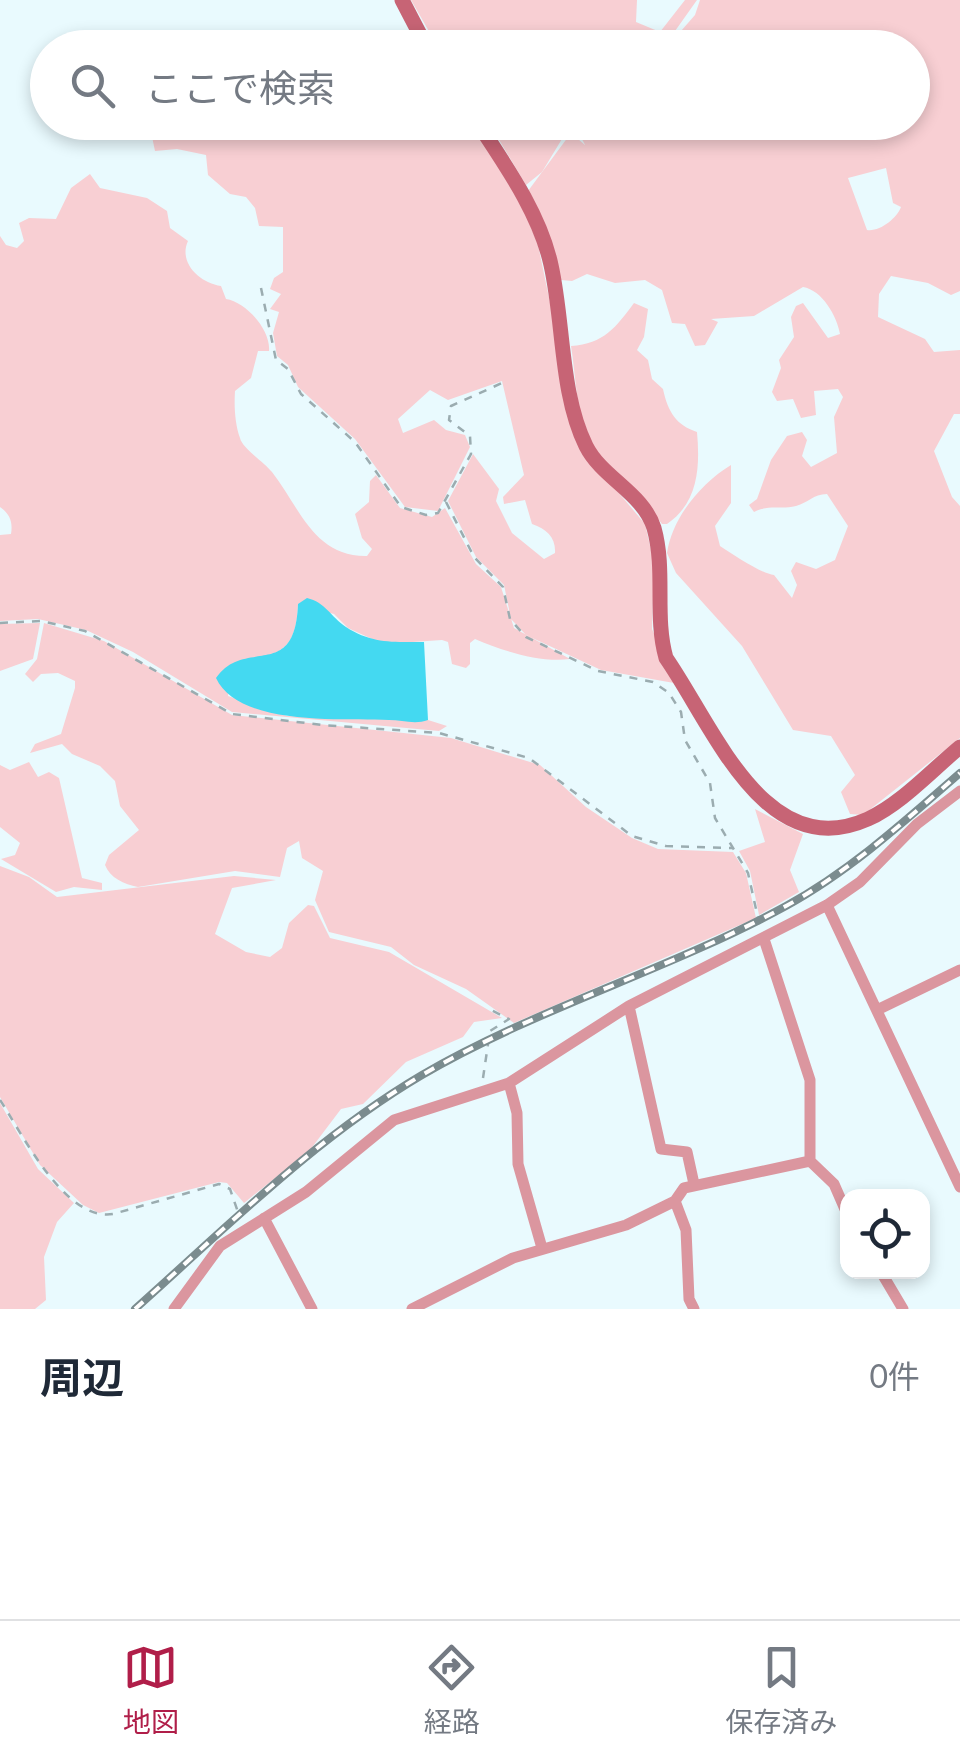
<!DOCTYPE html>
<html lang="ja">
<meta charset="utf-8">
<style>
:root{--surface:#fff;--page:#f2f2f3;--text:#1f2937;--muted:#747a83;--line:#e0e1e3;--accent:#b01e49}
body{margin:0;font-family:Lato,"Noto Sans JP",sans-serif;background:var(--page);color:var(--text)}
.controls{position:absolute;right:30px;bottom:30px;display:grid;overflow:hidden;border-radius:20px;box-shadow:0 5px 15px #0003}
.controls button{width:90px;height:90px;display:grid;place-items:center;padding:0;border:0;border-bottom:2px solid var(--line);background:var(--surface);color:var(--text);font:50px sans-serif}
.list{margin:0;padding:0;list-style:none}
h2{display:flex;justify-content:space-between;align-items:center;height:130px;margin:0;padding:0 40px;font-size:42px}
h2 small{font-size:32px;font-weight:400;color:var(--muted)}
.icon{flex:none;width:55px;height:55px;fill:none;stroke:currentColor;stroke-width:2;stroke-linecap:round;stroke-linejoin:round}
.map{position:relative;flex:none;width:960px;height:1309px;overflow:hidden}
.search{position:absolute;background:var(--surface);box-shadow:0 5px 15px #0003;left:30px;right:30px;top:30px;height:110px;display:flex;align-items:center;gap:25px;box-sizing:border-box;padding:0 35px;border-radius:55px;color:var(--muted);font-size:38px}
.sheet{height:310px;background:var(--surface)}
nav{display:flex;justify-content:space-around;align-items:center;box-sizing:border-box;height:140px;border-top:2px solid var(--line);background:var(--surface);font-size:28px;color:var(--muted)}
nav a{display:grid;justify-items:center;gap:5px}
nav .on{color:var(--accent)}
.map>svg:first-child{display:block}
</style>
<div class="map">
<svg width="960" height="1309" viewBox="0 0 960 1309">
<rect width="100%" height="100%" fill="#e9fafe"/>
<!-- green -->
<path fill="#f8cfd3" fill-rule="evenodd" d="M411,0H637L636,22L660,32L685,0H697L663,48L438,47Z
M700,0H960V291L951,295L928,283L891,276L879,294L878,317L925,339L934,352L960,350V414H954L934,451L952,497L960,506V738L863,815L850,814L841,792L855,775L831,736L793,730L742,646L676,573L667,553C672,518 701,483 731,465V503L715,526L720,546C734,555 760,573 774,575L792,598L797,585L791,571L796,562L816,569L835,560L848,526L827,494C813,494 808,503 796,506C781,510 769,504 754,512L749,505L757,499L771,460L787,436L802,432L807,440L802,456L811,467L837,453L834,417L843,397L838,389L814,391L816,415L801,418L793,399L777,401L772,392L781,368L779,360L794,337L791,317L796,306L803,303L828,338L840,334C837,316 822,290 803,287L754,316L711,319L718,322L705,345L695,346L685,324L672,323L662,290L645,280L615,283L587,274L572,281L561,280L528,191L571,133L585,145L574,123L912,122V48L667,47L695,15ZM886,168L893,203L901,207C897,218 880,232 867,230L848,178Z
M142,123H471L523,207L538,245L562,360L602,473L645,524L654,563L652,629L674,683L601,670L526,635L511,619L504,585L476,557L448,501L473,454L499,489L496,501L512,533L544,559L555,553C556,538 547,529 532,524L525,500L504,504L503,497L524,475L502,381L448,400L430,390L398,419L403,433L434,420L446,430L465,435L470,447L438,511L405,507L355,439L298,387L288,365L277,356L273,333L279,312L270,309L281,294L270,289L274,278L283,272V227L259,226L255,208L246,197L230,194L208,175L206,155L177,149L155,151L150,127Z
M489,123L571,122V124L542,172L526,185Z
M90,174L100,188L147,198L167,211L170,228L188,241C178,263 200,283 221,286L226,299C246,302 271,330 269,351H258L251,378L235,391C234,407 235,424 240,438C242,448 264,462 272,472C300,508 314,557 367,556L372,549L362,538L355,514L369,502L370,481L376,475L400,508L432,517L445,508L476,564L501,587L514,628L570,659C540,663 503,651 475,639L470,643V664L466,668L452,664L448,642L442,640L383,644L348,628L334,614L298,604C296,656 276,654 232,664L228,696L287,716L428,720L447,726L439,731L232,712L133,652L86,630L38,619L0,621V535L11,534C13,522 10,514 0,507V236L6,245L17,248L24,241L19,223L29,218L56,219L71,188Z
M634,303L648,309L644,337L637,350L648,360L652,379L663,389C668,412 676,425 697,432C700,466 699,502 667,524H662C642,498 602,467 590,440C576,412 576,377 571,346C604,344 616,327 634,303Z
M40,623L33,659L0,671V624Z
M44,623L104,641L232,715L451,738L540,765L586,807L632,838L658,849L733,852L746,873L756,918L514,1023L466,989L414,965L391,947L329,932L315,900L323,871L302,858L299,841L287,848L280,877L235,871L138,887C124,884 110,878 105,865L109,855L139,830L120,806L115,781L100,766L72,754L62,744L30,753L35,744L61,734L75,688V681L58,673L41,674L33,682L25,674L37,659Z
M29,762L38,777L49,772L59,778L82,878L102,883V890L74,887L56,892L1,859L15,855L20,843L0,827V765L10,770Z
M755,809L803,834L790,870L799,892L759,915L750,871L739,851L765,842Z
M0,866L29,877L57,897L234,876L276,880L232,888L215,934L246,952L270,957L282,948L289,923L308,905L314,906L330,938L389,952L502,1018L474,1022L463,1037L406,1062L363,1104L341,1109L310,1150L244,1203L227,1183L219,1182L99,1213L83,1205L40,1165L0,1097Z
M0,1103L38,1169L74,1203L57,1222L44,1257L46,1300L35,1309H0Z"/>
<!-- water -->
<path fill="#44d9f1" d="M307,598C325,602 331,617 346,627C372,644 394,642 424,642L428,720C415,725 402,720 389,720C343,718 239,727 216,678C245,636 295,683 298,604Z"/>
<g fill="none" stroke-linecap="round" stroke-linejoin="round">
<!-- path -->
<path stroke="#9bacb0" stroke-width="2.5" stroke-dasharray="8 8" stroke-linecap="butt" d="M261,288L276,360L288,369L301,394L355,442L401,507L426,515L438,513L471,454L470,436L449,420L451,406L502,383
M446,502L474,557L503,587L510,619L526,637L598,671L653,682L669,693L681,712L685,740L710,783L715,818L748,873L760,927
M0,623L41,621L85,631L232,714L322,725L439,733L529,758L632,836L666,846L733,848
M483,1078L490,1031L509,1019L489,1009
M0,1100C22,1133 65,1222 113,1214L219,1184L230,1189L240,1218"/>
<!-- street -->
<path stroke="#db969f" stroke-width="11" d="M827,905L960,1187
M629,1006L661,1149L687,1152L694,1184
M877,1010L960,970
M509,1083L517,1113L518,1164L542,1248
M810,1161L834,1184L848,1216
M264,1218L312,1309
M881,1272L903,1309
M174,1309L220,1246L306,1192L394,1120L509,1083L629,1006L827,905L860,882L917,824L960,791
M412,1309L513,1258L626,1225L675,1201
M694,1309L689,1299L686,1230L675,1201L684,1188L810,1161V1080L764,939"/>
<!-- secondary -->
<path stroke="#c76475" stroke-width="15" d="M402,0L427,48
M477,122C506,166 540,214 551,265C564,323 560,393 586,446C602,478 643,493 654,528C666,571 654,616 666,658C714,727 765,865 868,819C901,804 932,770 960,747"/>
<!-- rail casing -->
<g stroke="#7b8c8f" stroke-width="8">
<path id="rail" d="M135,1309C227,1227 315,1138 422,1075C537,1008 669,970 786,906C850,871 905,821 960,773"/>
</g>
<!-- rail -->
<use href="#rail" stroke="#fff" stroke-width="4" stroke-dasharray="11" stroke-linecap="butt"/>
</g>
</svg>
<div class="controls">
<button><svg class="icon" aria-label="locate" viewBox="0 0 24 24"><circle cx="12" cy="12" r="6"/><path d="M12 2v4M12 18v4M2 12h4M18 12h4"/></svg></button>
</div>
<div class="search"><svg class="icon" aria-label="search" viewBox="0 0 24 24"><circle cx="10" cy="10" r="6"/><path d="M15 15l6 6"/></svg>ここで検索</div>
</div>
<section class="sheet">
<h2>周辺<small>0件</small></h2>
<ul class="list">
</ul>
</section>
<nav>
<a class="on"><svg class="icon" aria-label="map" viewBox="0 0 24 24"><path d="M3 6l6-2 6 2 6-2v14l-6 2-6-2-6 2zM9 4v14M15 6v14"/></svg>地図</a>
<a><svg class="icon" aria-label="directions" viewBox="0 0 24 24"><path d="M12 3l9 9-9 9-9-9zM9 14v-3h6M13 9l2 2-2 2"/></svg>経路</a>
<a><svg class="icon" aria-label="saved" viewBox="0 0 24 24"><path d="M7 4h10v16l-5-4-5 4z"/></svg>保存済み</a>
</nav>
